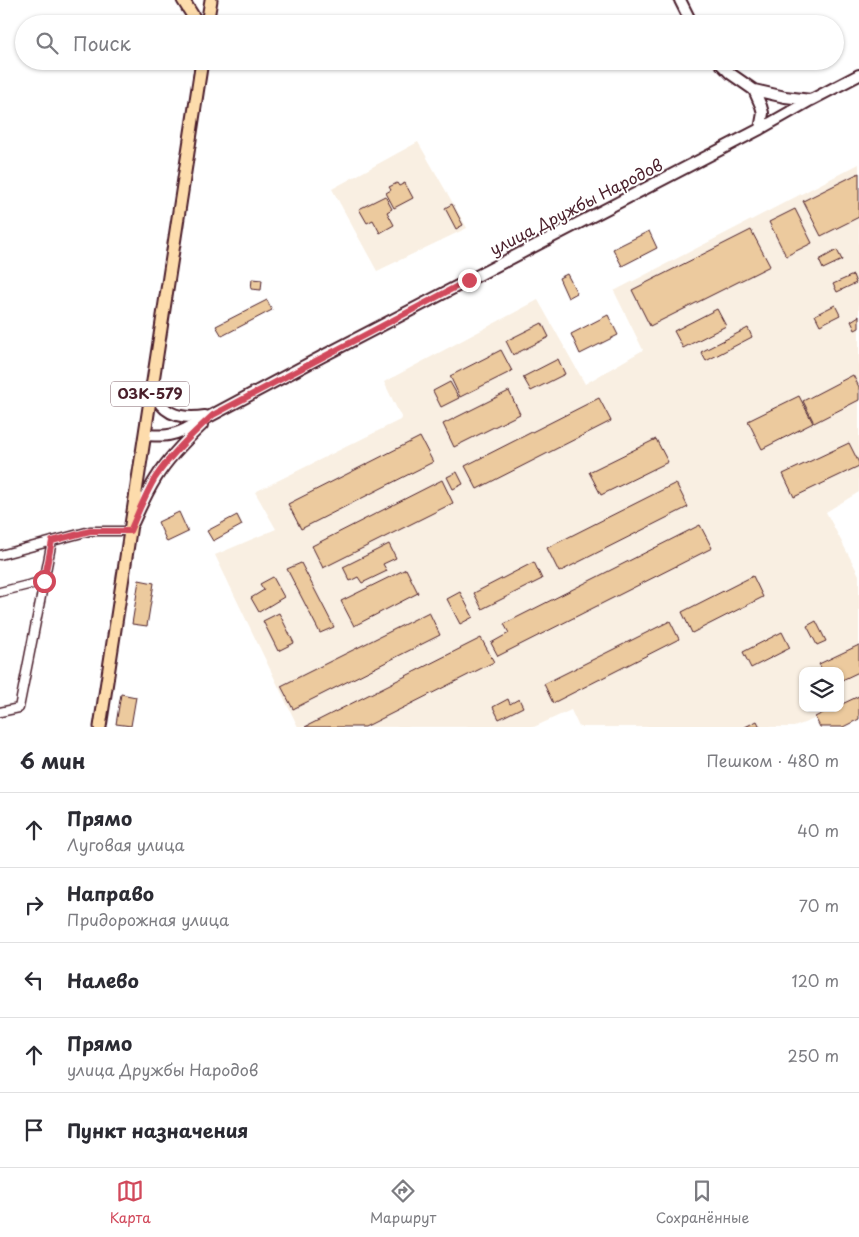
<!DOCTYPE html>
<html lang="ru">
<meta charset="utf-8">
<style>
:root{--surface:#fff;--page:#f7f7f7;--text:#2b2b33;--muted:#7c7c81;--line:#e1e1e2;--accent:#d1495b}
body{margin:0;font-family:"Playpen Sans",sans-serif;background:var(--page);color:var(--text)}
.controls{position:absolute;right:15px;bottom:15px;display:grid;overflow:hidden;border-radius:10px;box-shadow:0 1px 4px #0004}
.controls button{width:45px;height:45px;display:grid;place-items:center;padding:0;border:0;border-bottom:1px solid var(--line);background:var(--surface);color:var(--text);font:25px sans-serif}
.stop{position:absolute;width:15px;height:15px;margin:-11px;border:4px solid #d1495b;border-radius:50%;background:#fff}
.stop.end{background:#d1495b;border-color:#fff;box-shadow:0 1px 5px #0008}
.list{margin:0;padding:0;list-style:none}
h2{display:flex;justify-content:space-between;align-items:center;height:65px;margin:0;padding:0 20px;font-size:21px}
h2 small{font-size:16px;font-weight:400;color:var(--muted)}
.list li{display:grid;grid-template-columns:32px 1fr auto;gap:15px;align-items:center;box-sizing:border-box;height:75px;padding:0 20px;border-top:1px solid var(--line)}
.list b{display:block;font-size:19px;white-space:nowrap}
.list p{margin:0;font-size:16px;white-space:nowrap;color:var(--muted)}
.list em{font-size:16px;font-style:normal;color:var(--muted)}
.icon{flex:none;width:28px;height:28px;fill:none;stroke:currentColor;stroke-width:2;stroke-linecap:round;stroke-linejoin:round}
.map{position:relative;flex:none;width:859px;height:727px;overflow:hidden}
.search{position:absolute;background:var(--surface);box-shadow:0 1px 4px #0004;left:15px;right:15px;top:15px;height:55px;display:flex;align-items:center;gap:12px;box-sizing:border-box;padding:0 18px;border-radius:28px;color:var(--muted);font-size:19px}
.sheet{height:440px;background:var(--surface)}
nav{display:flex;justify-content:space-around;align-items:center;box-sizing:border-box;height:70px;border-top:1px solid var(--line);background:var(--surface);font-size:14px;color:var(--muted)}
nav a{display:grid;justify-items:center;gap:2px}
nav .on{color:var(--accent)}
.map>svg:first-child{display:block}
</style>
<div class="map">
<svg width="859" height="727" viewBox="0 0 859 727">
<rect width="100%" height="100%" fill="#fff"/>
<filter id="ink" filterUnits="userSpaceOnUse"><feTurbulence type="fractalNoise" baseFrequency=".02" numOctaves="2"/><feDisplacementMap in="SourceGraphic" scale="10" xChannelSelector="R" yChannelSelector="G"/><feConvolveMatrix kernelMatrix="1 2 1 2 8 2 1 2 1" color-interpolation-filters="sRGB"/></filter>
<g filter="url(#ink)">
<!-- built -->
<path fill="#f9efe2" fill-rule="evenodd" d="M418,142L467,228L377,271L332,189Z
M859,164V492L826,512L859,575V701L794,727H579L571,710L534,727H298L215,555L276,529L255,492L402,419L384,382L538,300L585,384L643,350L614,291ZM803,671H840V708H803Z"/>
<!-- building -->
<path fill="#ecca9e" stroke="#4a1f2b" d="M859,173V217L821,236L803,201Z
M397,183L399,186L405,183L413,198L394,208L386,193L391,190L389,187Z
M385,196L392,209L387,212L394,225L380,233L373,220L367,223L359,209Z
M452,204L463,225L456,229L445,208Z
M795,209L812,243L786,256L769,222Z
M751,230L770,266L650,326L632,290Z
M649,231L657,248L622,266L613,249Z
M837,250L842,260L823,269L819,260Z
M567,274L577,293L568,298L559,278Z
M853,275L856,283L837,292L833,284Z
M252,279L262,280L261,290L251,289Z
M267,300L272,310L222,336L216,326Z
M835,305L840,315L820,325L815,315Z
M717,309L726,326L683,348L674,331Z
M608,315L618,335L580,354L571,334Z
M859,316V328L855,330L851,321Z
M542,323L549,337L513,355L506,341Z
M748,328L752,337L706,361L701,352Z
M501,350L512,371L460,397L450,376Z
M558,359L565,374L531,391L523,377Z
M853,375L859,387V400L814,423L803,401Z
M450,382L459,398L441,407L433,391Z
M509,391L520,414L454,447L443,424Z
M799,396L813,423L762,449L748,421Z
M599,398L611,421L477,489L465,466Z
M420,437L433,462L301,529L288,504Z
M656,439L668,462L601,495L589,472Z
M849,443L859,463V466L794,497L783,474Z
M457,472L463,484L453,489L447,477Z
M442,480L453,503L323,568L312,546Z
M676,483L688,507L559,572L547,548Z
M179,512L188,532L167,542L158,522Z
M237,515L242,525L213,541L207,531Z
M700,525L712,548L498,656L491,643L509,633L504,624Z
M389,544L396,558L383,564L387,571L362,583L358,577L350,581L343,567Z
M534,562L542,579L482,609L474,593Z
M301,563L334,627L320,633L287,569Z
M406,569L418,593L354,626L341,601Z
M753,576L763,597L692,633L682,612Z
M273,577L284,597L259,612L251,598L264,590L260,584Z
M139,580L154,583L147,626L132,624Z
M460,592L473,617L460,624L447,599Z
M429,612L440,635L293,709L281,686Z
M279,613L294,643L278,651L263,621Z
M670,621L679,639L553,703L544,684Z
M816,621L826,641L817,645L807,626Z
M782,632L790,648L751,668L743,652Z
M481,638L494,662L365,727H305Z
M859,645V672L840,681V671H823L819,664Z
M121,694L136,697L131,726L116,724Z
M859,696V719L843,727H820L815,717L833,708H840V705Z
M508,699L510,704L519,699L523,707L499,719L493,707Z
M757,721L760,727H745Z"/>
<g fill="none" stroke-linecap="round" stroke-linejoin="round">
<!-- street casing -->
<g stroke="#4a1f2b" stroke-width="11">
<path id="street" d="M0,555L90,531H130
M0,592L44,581
M0,712L19,708L52,541"/>
</g>
<!-- secondary casing -->
<g stroke="#4a1f2b" stroke-width="14">
<path id="secondary" d="M680,0L692,24
M718,61L731,74L754,90L761,106L763,113L760,129
M754,90L785,97L811,100
M152,384C158,413 178,420 205,416
M145,435C163,436 169,437 186,429L321,357L760,129L811,100L859,75
M133,523C140,508 147,492 156,478C168,458 185,441 202,425"/>
</g>
<!-- primary casing -->
<g stroke="#4a1f2b" stroke-width="15">
<path id="primary" d="M183,0L198,24
M207,24L211,0
M100,727L202,61"/>
</g>
<!-- street -->
<use href="#street" stroke="#fff" stroke-width="8"/>
<!-- secondary -->
<use href="#secondary" stroke="#fff" stroke-width="10"/>
<!-- primary -->
<use href="#primary" stroke="#fddcac" stroke-width="11"/>
</g>
</g>
<g fill="none" stroke-linecap="round" stroke-linejoin="round" filter="url(#ink)">
<!-- route -->
<path stroke="#d1495b" stroke-width="6" d="M44,581L52,541L90,531H130C138,513 145,495 155,478C171,454 192,434 213,415L469,280"/>
</g>
<g text-anchor="middle" stroke-width="4" stroke-linejoin="round" paint-order="stroke">
<!-- shield labels -->
<rect fill="#fff" stroke="#80626b" stroke-width="1" x="111" y="381.5" width="78" height="25" rx="4"/>
<g font-size="15" font-weight="bold" fill="#4a1f2b">
<text x="150" y="399">03К-579</text>
</g>
<!-- street labels -->
<g font-size="16" fill="#4a1f2b" stroke="#fff">
<text transform="translate(576 207) rotate(-27)" y="6">улица Дружбы Народов</text>
</g>
</g>
</svg>
<div class="controls">
<button><svg class="icon" aria-label="layers" viewBox="0 0 24 24"><path d="M12 4l9 5-9 5-9-5zM3 14l9 5 9-5"/></svg></button>
</div>
<div class="stop" style="left:44px;top:581px"></div>
<div class="stop end" style="left:469px;top:280px"></div>
<div class="search"><svg class="icon" aria-label="search" viewBox="0 0 24 24"><circle cx="10" cy="10" r="6"/><path d="M15 15l6 6"/></svg>Поиск</div>
</div>
<section class="sheet">
<h2>6 мин<small>Пешком · 480 m</small></h2>
<ul class="list">
<li><svg class="icon" aria-label="ahead" viewBox="0 0 24 24"><path d="M12 20V5M6 11l6-6 6 6"/></svg><div><b>Прямо</b><p>Луговая улица</p></div><em>40 m</em></li>
<li><svg class="icon" aria-label="right" viewBox="0 0 24 24"><path d="M7 20v-9h11M14 6l5 5-5 5"/></svg><div><b>Направо</b><p>Придорожная улица</p></div><em>70 m</em></li>
<li><svg class="icon" aria-label="left" viewBox="0 0 24 24"><path d="M17 20v-9H6M10 6l-5 5 5 5"/></svg><div><b>Налево</b></div><em>120 m</em></li>
<li><svg class="icon" aria-label="ahead" viewBox="0 0 24 24"><path d="M12 20V5M6 11l6-6 6 6"/></svg><div><b>Прямо</b><p>улица Дружбы Народов</p></div><em>250 m</em></li>
<li><svg class="icon" aria-label="arrive" viewBox="0 0 24 24"><path d="M6 21V4h12l-3 4 3 4H6"/></svg><div><b>Пункт назначения</b></div></li>
</ul>
</section>
<nav>
<a class="on"><svg class="icon" aria-label="map" viewBox="0 0 24 24"><path d="M3 6l6-2 6 2 6-2v14l-6 2-6-2-6 2zM9 4v14M15 6v14"/></svg>Карта</a>
<a><svg class="icon" aria-label="directions" viewBox="0 0 24 24"><path d="M12 3l9 9-9 9-9-9zM9 14v-3h6M13 9l2 2-2 2"/></svg>Маршрут</a>
<a><svg class="icon" aria-label="saved" viewBox="0 0 24 24"><path d="M7 4h10v16l-5-4-5 4z"/></svg>Сохранённые</a>
</nav>
